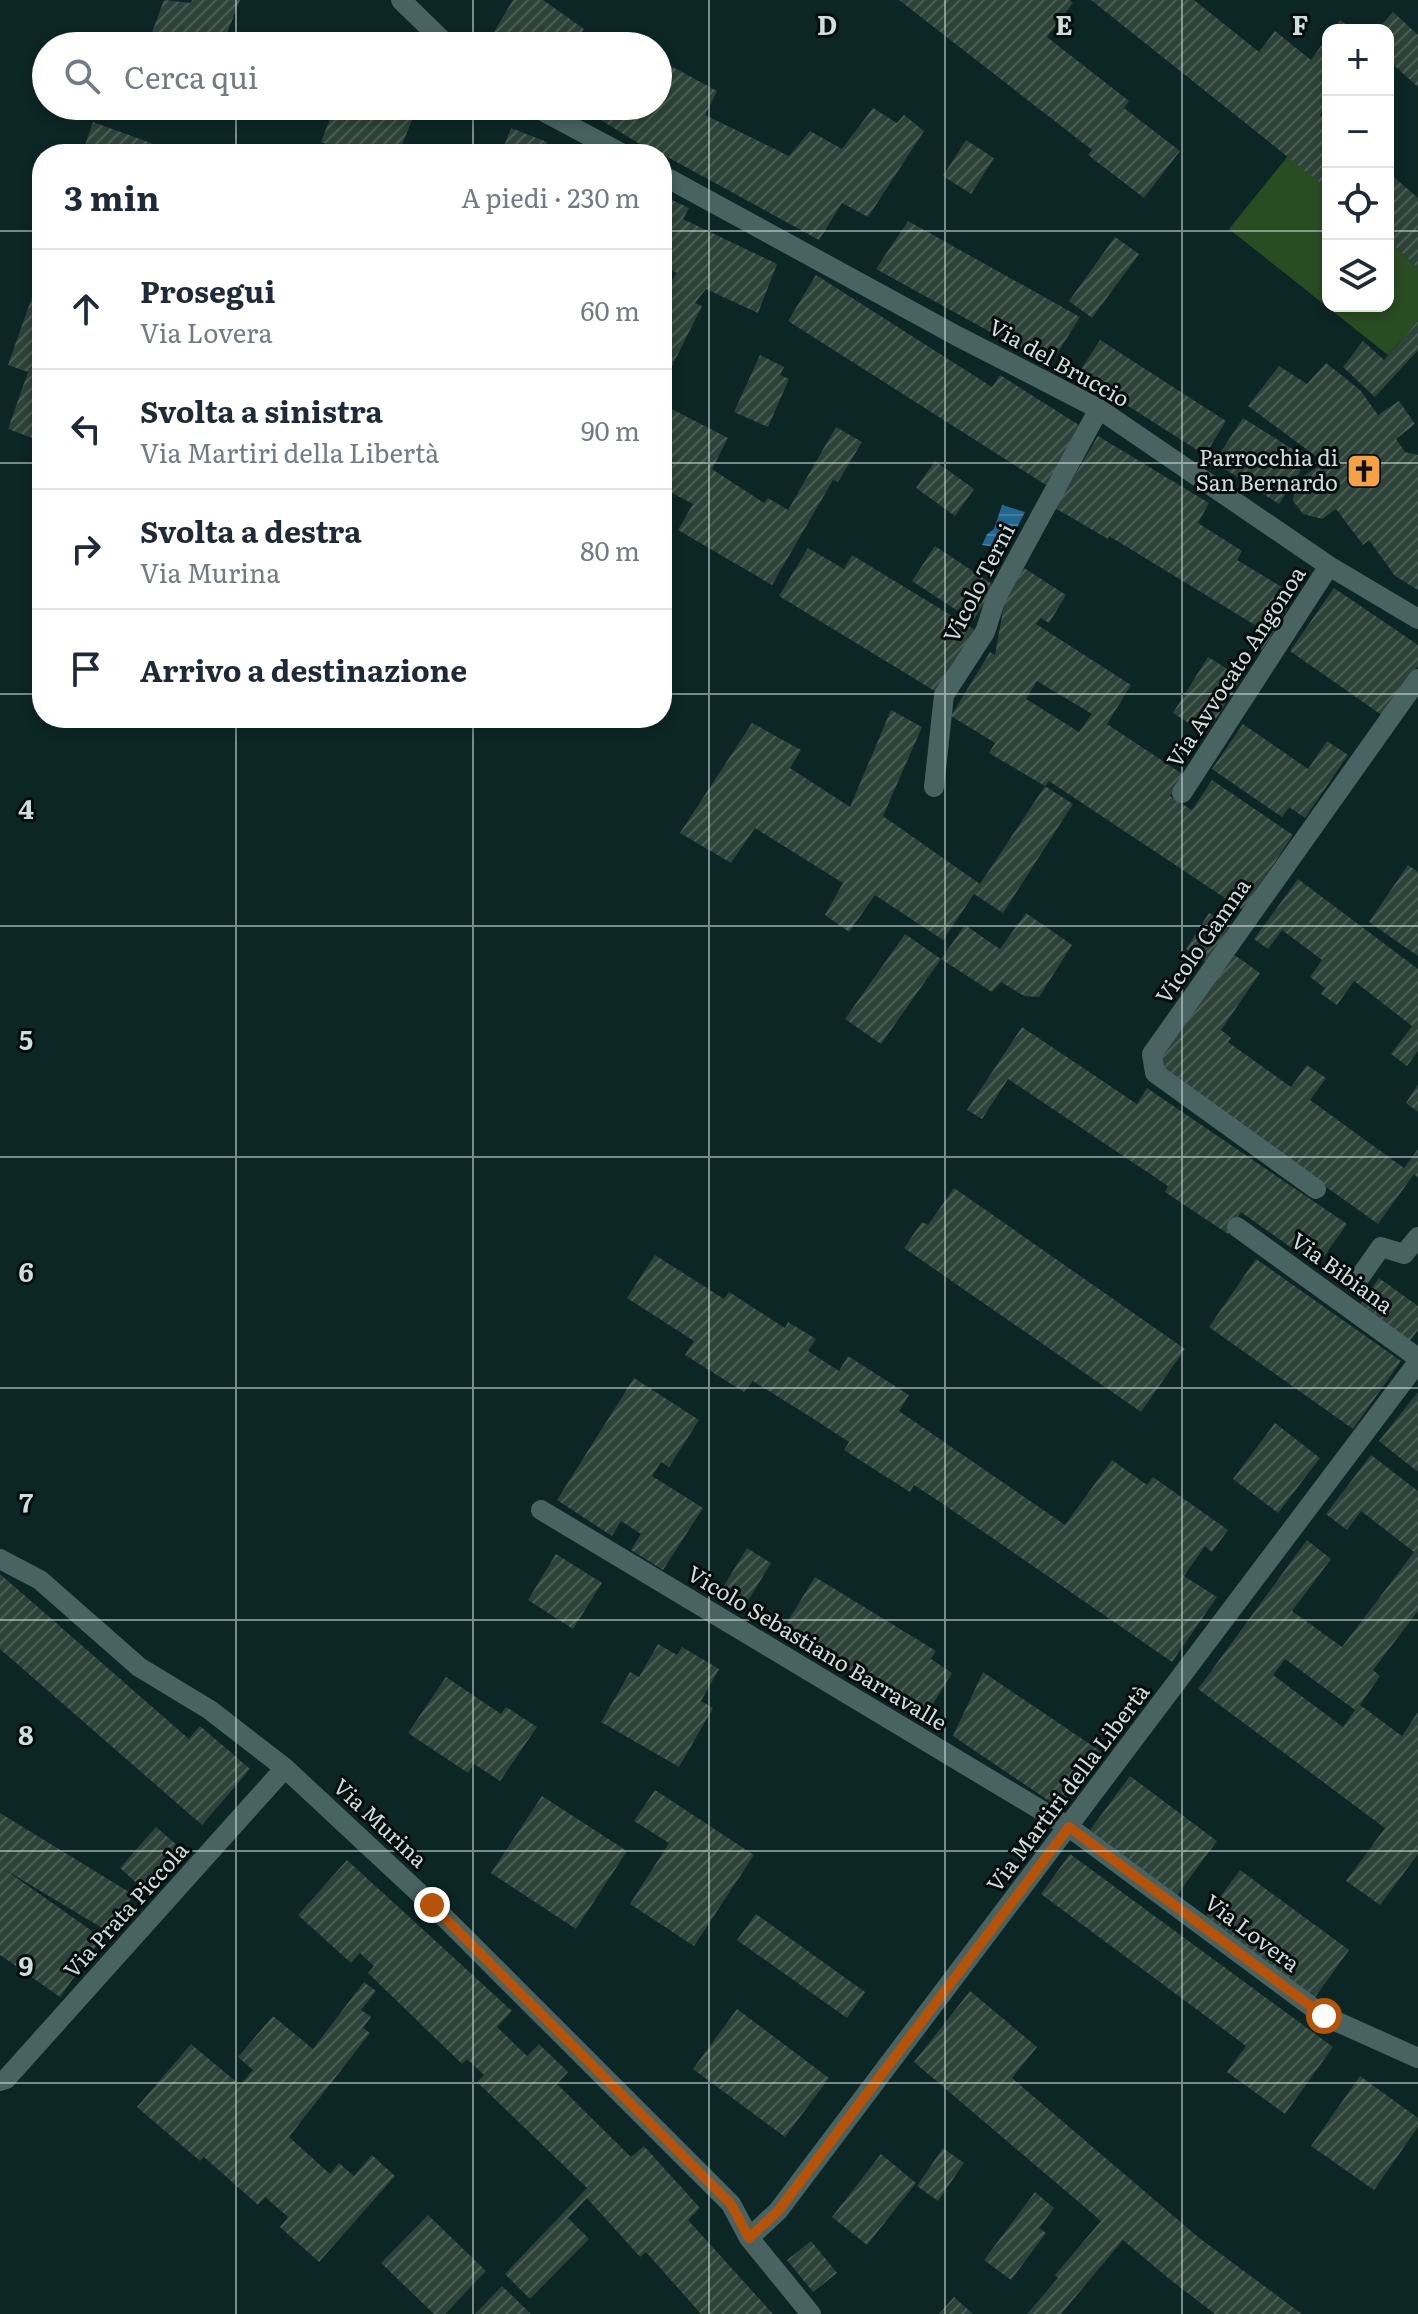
<!DOCTYPE html>
<html lang="it">
<meta charset="utf-8">
<style>
:root{--surface:#fff;--page:#f2f2f3;--text:#1f2937;--muted:#747a83;--line:#e0e1e3}
body{margin:0;font-family:Literata,serif;background:var(--page);color:var(--text)}
.controls{position:absolute;right:24px;top:24px;display:grid;overflow:hidden;border-radius:16px;box-shadow:0 4px 12px #0003}
.controls button{width:72px;height:72px;display:grid;place-items:center;padding:0;border:0;border-bottom:2px solid var(--line);background:var(--surface);color:var(--text);font:40px sans-serif}
.stop{position:absolute;width:24px;height:24px;margin:-18px;border:6px solid #b45309;border-radius:50%;background:#fff}
.stop.end{background:#b45309;border-color:#fff;box-shadow:0 2px 8px #0008}
.list{margin:0;padding:0;list-style:none}
h2{display:flex;justify-content:space-between;align-items:center;height:104px;margin:0;padding:0 32px;font-size:34px}
h2 small{font-size:26px;font-weight:400;color:var(--muted)}
.list li{display:grid;grid-template-columns:52px 1fr auto;gap:24px;align-items:center;box-sizing:border-box;height:120px;padding:0 32px;border-top:2px solid var(--line)}
.list b{display:block;font-size:30px;white-space:nowrap}
.list p{margin:0;font-size:26px;white-space:nowrap;color:var(--muted)}
.list em{font-size:26px;font-style:normal;color:var(--muted)}
.icon{flex:none;width:44px;height:44px;fill:none;stroke:currentColor;stroke-width:2;stroke-linecap:round;stroke-linejoin:round}
.map{position:relative;flex:none;width:1418px;height:2314px;overflow:hidden}
.search{position:absolute;background:var(--surface);box-shadow:0 4px 12px #0003;left:32px;top:32px;width:640px;height:88px;display:flex;align-items:center;gap:20px;box-sizing:border-box;padding:0 28px;border-radius:44px;color:var(--muted);font-size:30px}
.panel{position:absolute;background:var(--surface);box-shadow:0 4px 12px #0003;left:32px;top:144px;width:640px;height:584px;border-radius:32px}
.map>svg:first-child{display:block}
</style>
<div class="map">
<svg width="1418" height="2314" viewBox="0 0 1418 2314">
<defs>
<pattern id="water-rules" width="6" height="5" patternUnits="userSpaceOnUse" patternTransform="scale(2)"><rect width="6" height="5" fill="#226792"/><path d="M0 2.5h6" fill="none" stroke="#417ca1"/></pattern>
<pattern id="building-hatch" width="6" height="6" patternUnits="userSpaceOnUse" patternTransform="scale(2)"><rect width="6" height="6" fill="#2d4339"/><path d="M-1 1l2-2M0 6l6-6M5 7l2-2" fill="none" stroke="#4a5e55"/></pattern>
</defs>
<rect width="100%" height="100%" fill="#0c2625"/>
<!-- pitch -->
<path fill="#2a4c23" d="M1288,156L1328,189V306H1388V240L1418,268V321L1388,355L1229,229Z"/>
<!-- water -->
<path fill="url(#water-rules)" d="M1002,505L1025,512L1006,549L982,545L987,534L994,529Z"/>
<!-- building -->
<path fill="url(#building-hatch)" fill-rule="evenodd" d="M164,0L191,3L192,0H240L222,46H147Z
M513,0H543L584,29L578,38L592,46H490L487,44Z
M899,0H1070L1073,3L1047,37L1129,101L1124,108L1180,151L1144,198L1088,155L1092,150Z
M1091,0H1194L1259,52L1275,31L1311,60L1328,36V103L1320,115L1328,121V189Z
M1393,12L1418,35V87L1388,60V30H1377Z
M1340,20L1353,30H1333Z
M617,37L634,46H611Z
M658,59L717,91L705,115L789,156L810,131L842,149L873,108L897,123L904,115L924,131L868,217L842,203L819,240L662,154L648,149L578,106H658Z
M335,106H418L398,154H351L321,142Z
M93,122L181,154H82Z
M511,128L547,142L543,154H501Z
M966,140L994,158L971,194L943,176Z
M1388,172L1418,198V268L1388,240Z
M662,195L689,208L683,219L777,264L758,313L706,289L695,303L702,306L662,386V286L666,288L677,273L662,266Z
M908,221L1080,317L1050,365L876,269Z
M1115,237L1139,254L1092,318L1069,301Z
M42,269V431L38,440L8,429L28,372L8,365Z
M816,275L992,387L1000,375L1082,427L1046,485L788,321Z
M1418,321V350L1375,397L1343,367L1363,341L1384,360Z
M1100,340L1226,421L1205,455L1078,374Z
M760,355L784,367L780,375L789,379L768,427L734,412Z
M1326,363L1360,390L1378,415L1399,401L1415,424L1396,439L1405,452L1418,455V590L1395,576L1369,540L1363,545L1336,509L1322,519L1303,514L1293,501L1295,488L1302,477L1319,466L1321,460L1248,406L1279,366L1307,384Z
M662,404L728,438L712,469L764,503L768,498L788,510L836,427L862,442L838,482L833,480L772,585L678,530L693,504L662,488Z
M1243,418L1308,459L1279,504L1214,462Z
M1098,436L1209,503L1198,523L1242,551L1237,560L1295,595L1262,651L1253,646L1263,630L1109,536L1108,539L1055,508Z
M935,461L974,489L955,516L916,488Z
M935,546L995,586L973,621L912,581Z
M808,548L844,569L852,555L975,630L938,693L779,596Z
M1024,568L1066,595L1049,623L1041,618L1036,624L1131,685L1107,724L1184,775L1170,796L1192,810L1212,780L1293,835L1243,910L1049,781L1045,786L989,753L995,743L951,716L990,652L995,655L1005,599ZM1037,681L1092,714L1079,732L1026,699Z
M1334,588L1418,645V666L1383,716L1290,651Z
M1208,657L1242,678L1206,734L1173,713Z
M891,710L922,727L883,816L980,884L1045,786L1073,804L1003,913L974,894L943,940L875,895L849,932L825,915L843,883L755,828L731,863L680,833L752,723L801,750L790,768L850,807Z
M1243,724L1308,769L1327,741L1348,755L1305,818L1289,807L1282,817L1212,769Z
M1408,865L1418,872V956L1369,922Z
M1298,879L1418,969V1051L1407,1066L1391,1054L1412,1026L1354,981L1337,1005L1321,994L1325,988L1310,977L1322,960L1282,930L1268,949L1254,939Z
M1026,913L1072,945L1039,997L1024,996L1001,982L992,992L941,959L881,1044L845,1019L905,934L941,959L965,925L1000,949Z
M1209,913L1230,926L1206,962L1186,949Z
M1233,954L1260,973L1221,1030L1231,1038L1228,1042L1291,1087L1307,1065L1326,1078L1310,1100L1404,1168L1418,1149V1178L1414,1174L1378,1224L1155,1065Z
M1022,1027L1137,1104L1147,1088L1347,1224L1317,1266L1241,1212L1228,1234L1165,1192L1168,1186L1008,1079L982,1119L967,1110Z
M1418,1084V1112L1406,1103Z
M954,1188L1185,1349L1141,1412L904,1248L922,1222L928,1225Z
M655,1255L724,1299L729,1292L785,1328L788,1322L816,1339L808,1351L839,1371L848,1356L909,1395L899,1411L1065,1525L1112,1460L1147,1485L1153,1477L1228,1530L1212,1552L1205,1546L1184,1576L1217,1597L1172,1662L943,1504L914,1485L910,1492L844,1450L849,1442L809,1416L753,1381L744,1392L685,1355L694,1341L627,1298Z
M1256,1259L1401,1361L1353,1429L1209,1327Z
M1379,1278L1418,1306V1330L1410,1341L1360,1305Z
M634,1378L699,1420L669,1467L661,1462L652,1476L703,1508L663,1570L631,1550L641,1534L621,1521L612,1536L557,1500Z
M1418,1392V1472L1379,1441Z
M1275,1423L1320,1458L1278,1513L1233,1479Z
M1371,1455L1418,1491V1611L1373,1670L1380,1676L1360,1705L1402,1736L1418,1712V1854L1380,1905L1346,1881L1385,1828L1198,1689L1307,1540L1331,1559L1292,1611L1342,1647L1414,1552L1361,1511L1347,1530L1326,1514ZM1285,1659L1355,1710L1343,1727L1273,1675Z
M747,1548L771,1563L741,1612L717,1597Z
M556,1554L602,1583L573,1629L528,1600Z
M0,1574L189,1739L200,1726L250,1769L202,1825L0,1649Z
M815,1577L936,1651L931,1659L952,1673L925,1717L783,1629Z
M658,1644L677,1655L682,1647L719,1669L701,1701L713,1708L679,1767L601,1722L630,1672L639,1677Z
M983,1672L1103,1753L1061,1809L953,1736Z
M446,1677L501,1714L506,1707L537,1727L500,1781L474,1764L468,1773L408,1733Z
M1130,1776L1217,1841L1177,1895L1090,1830Z
M655,1790L754,1855L694,1946L630,1904L669,1843L634,1821Z
M542,1796L627,1851L576,1929L491,1873Z
M0,1813L134,1895L107,1931L4,1869L102,1938L60,1997L0,1955Z
M156,1827L178,1846L142,1888L120,1868Z
M1070,1854L1333,2047L1285,2114L1227,2072L1246,2046L1041,1894Z
M347,1860L512,2011L497,2027L527,2056L539,2044L568,2072L557,2084L631,2157L644,2146L700,2208L688,2220L773,2314H701L646,2252L640,2257L587,2198L568,2218L589,2239L530,2299L505,2274L587,2188L477,2082L484,2075L467,2059L462,2064L368,1973L374,1966L360,1953L351,1963L298,1915Z
M1240,1870L1349,1950L1313,2000L1204,1919Z
M756,1914L865,1992L847,2018L737,1940Z
M364,1982L376,1991L361,2010L371,2017L363,2028L370,2033L289,2137L330,2174L339,2163L354,2176L372,2155L395,2176L319,2262L280,2227L288,2217L265,2197L258,2205L204,2157L200,2161L137,2107L191,2044L240,2085L253,2070L238,2057L273,2016L313,2049Z
M970,1991L1037,2047L1012,2078L1198,2237L1302,2314H1215L1168,2278L1123,2240L1061,2314H1027L1058,2278L1055,2275L1101,2221L914,2062Z
M737,2009L829,2078L785,2137L693,2069Z
M1360,2076L1418,2118V2127L1374,2190L1311,2146Z
M943,2148L964,2163L938,2201L917,2186Z
M881,2154L916,2183L867,2245L832,2217Z
M1035,2192L1054,2208L1039,2228L1046,2233L1011,2280L984,2260Z
M428,2215L486,2271L445,2314H434L381,2263Z
M811,2241L837,2273L813,2292L787,2260Z
M502,2286L531,2314H475Z
M954,2297L973,2314H939Z"/>
<g fill="none" stroke-linecap="round" stroke-linejoin="round">
<!-- minor -->
<path stroke="#486361" stroke-width="20" d="M401,0L448,46
M533,106L623,154
M662,175L957,336L1099,409L1329,566L1418,619
M934,787L944,695L985,632L996,598L1099,409
M1182,793L1329,566
M1316,1189L1155,1073L1152,1054L1418,679
M1237,1227L1418,1358
M1355,1284L1381,1247L1404,1254L1418,1237
M541,1510L1069,1827L1324,2016L1418,2058
M0,1559L40,1580L139,1667L210,1710L285,1768L432,1905L731,2204L749,2238L811,2314
M0,2081L6,2079L285,1768
M749,2238L778,2211L1418,1362"/>
</g>
<g fill="none" stroke-linecap="round" stroke-linejoin="round">
<!-- route -->
<path stroke="#b45309" stroke-width="10" d="M432,1905L731,2204L749,2238L778,2211L1069,1827L1324,2016"/>
</g>
<!-- grid -->
<path fill="none" stroke="#cfdedd" stroke-width="2" stroke-opacity="0.55" d="M236,0V46M473,0V46M709,0V2314M945,0V2314M1182,0V2314M236,106V154M473,106V154M0,231H42M662,231H1328M1388,231H1418M0,463H42M662,463H1418M0,694H42M662,694H1418M236,718V2314M473,718V2314M0,926H1418M0,1157H1418M0,1388H1418M0,1620H1418M0,1851H1418M0,2083H1418"/>
<!-- icons -->
<defs>
<g id="church-square" transform="scale(1.8)"><rect x="-9" y="-9" width="18" height="18" rx="4" fill="#f5a246" stroke="#040d0c"/><path d="M-1.2-6h2.4v3.5h3.3v2.4h-3.3V6h-2.4V-.1h-3.3v-2.4h3.3Z" fill="#111"/></g>
</defs>
<g fill-rule="evenodd">
<use href="#church-square" x="1364" y="471"/>
</g>
<g text-anchor="middle" stroke-width="6" stroke-linejoin="round" paint-order="stroke">
<!-- street labels -->
<g font-size="22" fill="#cfdedd" stroke="#040d0c">
<text transform="translate(1059 363) rotate(29)" y="8">Via del Bruccio</text>
<text transform="translate(979 583) rotate(-63)" y="8">Vicolo Terni</text>
<text transform="translate(1236 667) rotate(-57)" y="8">Via Avvocato Angonoa</text>
<text transform="translate(1203 941) rotate(-55)" y="8">Vicolo Gamna</text>
<text transform="translate(1342 1273) rotate(36)" y="8">Via Bibiana</text>
<text transform="translate(817 1648) rotate(31)" y="8">Vicolo Sebastiano Barravalle</text>
<text transform="translate(1068 1788) rotate(-53)" y="8">Via Martiri della Libertà</text>
<text transform="translate(380 1823) rotate(43)" y="8">Via Murina</text>
<text transform="translate(126 1910) rotate(-48)" y="8">Via Prata Piccola</text>
<text transform="translate(1252 1933) rotate(37)" y="8">Via Lovera</text>
</g>
<!-- poi labels -->
<g font-size="22" fill="#cfdedd" stroke="#040d0c" text-anchor="end">
<text x="1338" y="466">Parrocchia di<tspan x="1338" dy="25">San Bernardo</tspan></text>
</g>
</g>
<g font-size="26" text-anchor="middle" font-weight="bold" fill="#cfdedd" stroke="#040d0c" stroke-width="6" stroke-linejoin="round" paint-order="stroke">
<text x="827" y="35">D</text>
<text x="1064" y="35">E</text>
<text x="1300" y="35">F</text>
<text x="26" y="819">4</text>
<text x="26" y="1050">5</text>
<text x="26" y="1282">6</text>
<text x="26" y="1513">7</text>
<text x="26" y="1745">8</text>
<text x="26" y="1976">9</text>
</g>
</svg>
<div class="controls">
<button>+</button>
<button>−</button>
<button><svg class="icon" aria-label="locate" viewBox="0 0 24 24"><circle cx="12" cy="12" r="6"/><path d="M12 2v4M12 18v4M2 12h4M18 12h4"/></svg></button>
<button><svg class="icon" aria-label="layers" viewBox="0 0 24 24"><path d="M12 4l9 5-9 5-9-5zM3 14l9 5 9-5"/></svg></button>
</div>
<div class="stop" style="left:1324px;top:2016px"></div>
<div class="stop end" style="left:432px;top:1905px"></div>
<div class="search"><svg class="icon" aria-label="search" viewBox="0 0 24 24"><circle cx="10" cy="10" r="6"/><path d="M15 15l6 6"/></svg>Cerca qui</div>
<section class="panel">
<h2>3 min<small>A piedi · 230 m</small></h2>
<ul class="list">
<li><svg class="icon" aria-label="ahead" viewBox="0 0 24 24"><path d="M12 20V5M6 11l6-6 6 6"/></svg><div><b>Prosegui</b><p>Via Lovera</p></div><em>60 m</em></li>
<li><svg class="icon" aria-label="left" viewBox="0 0 24 24"><path d="M17 20v-9H6M10 6l-5 5 5 5"/></svg><div><b>Svolta a sinistra</b><p>Via Martiri della Libertà</p></div><em>90 m</em></li>
<li><svg class="icon" aria-label="right" viewBox="0 0 24 24"><path d="M7 20v-9h11M14 6l5 5-5 5"/></svg><div><b>Svolta a destra</b><p>Via Murina</p></div><em>80 m</em></li>
<li><svg class="icon" aria-label="arrive" viewBox="0 0 24 24"><path d="M6 21V4h12l-3 4 3 4H6"/></svg><div><b>Arrivo a destinazione</b></div></li>
</ul>
</section>
</div>
